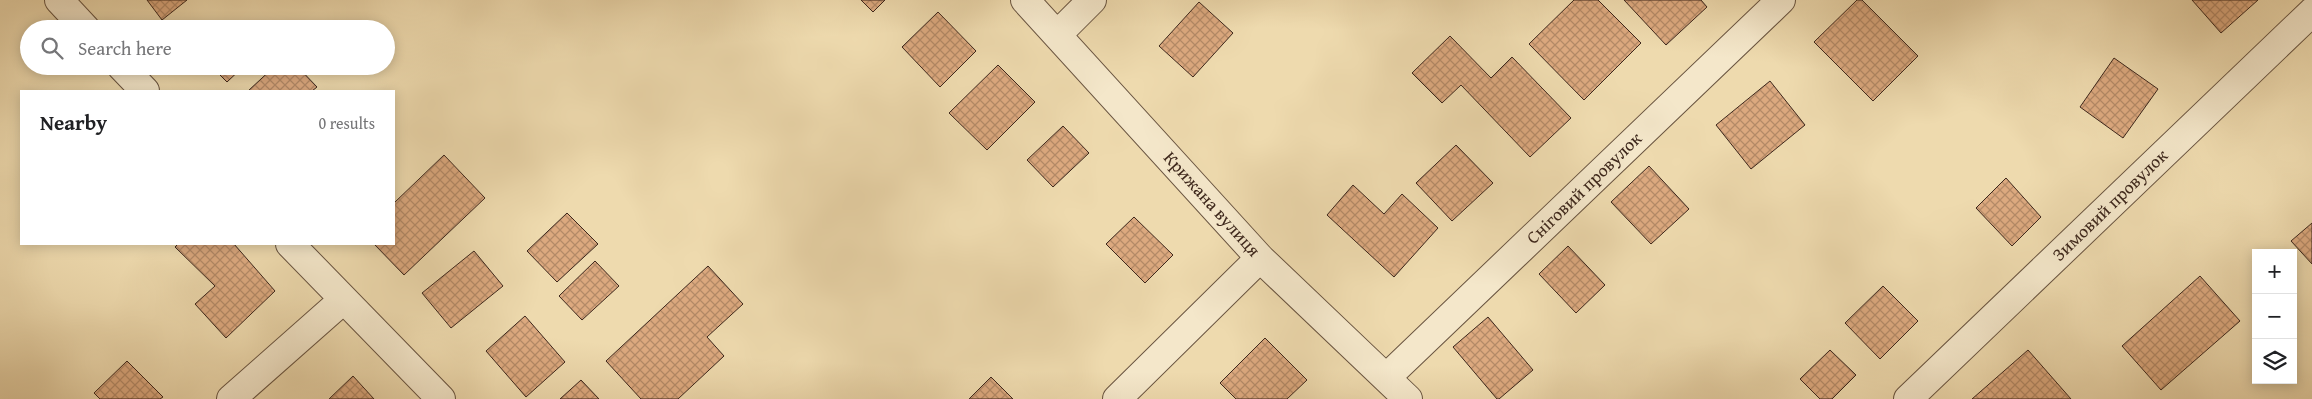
<!DOCTYPE html>
<meta charset="utf-8">
<style>
:root{--surface:#fff;--page:#f6f6f6;--text:#202124;--muted:#757577;--line:#e0e0e0}
body{margin:0;font-family:"Gentium Book Plus",serif;background:var(--page);color:var(--text)}
.controls{position:absolute;right:15px;bottom:15px;display:grid;overflow:hidden;border-radius:0px;box-shadow:0 2px 12px #0003}
.controls button{width:45px;height:45px;display:grid;place-items:center;padding:0;border:0;border-bottom:1px solid var(--line);background:var(--surface);color:var(--text);font:25px sans-serif}
.list{margin:0;padding:0;list-style:none}
h2{display:flex;justify-content:space-between;align-items:center;height:65px;margin:0;padding:0 20px;font-size:21px}
h2 small{font-size:16px;font-weight:400;color:var(--muted)}
.icon{flex:none;width:28px;height:28px;fill:none;stroke:currentColor;stroke-width:2;stroke-linecap:round;stroke-linejoin:round}
.map{position:relative;flex:none;width:2312px;height:399px;overflow:hidden}
.search{position:absolute;background:var(--surface);box-shadow:0 2px 12px #0003;left:20px;top:20px;width:375px;height:55px;display:flex;align-items:center;gap:12px;box-sizing:border-box;padding:0 18px;border-radius:28px;color:var(--muted);font-size:19px}
.panel{position:absolute;background:var(--surface);box-shadow:0 2px 12px #0003;left:20px;top:90px;width:375px;height:155px;border-radius:0px}
.map>svg:first-child{display:block}
</style>
<div class="map">
<svg width="2312" height="399" viewBox="0 0 2312 399">
<defs>
<pattern id="building-cross-hatch" width="8" height="8" patternUnits="userSpaceOnUse" patternTransform="scale(1.25)"><rect width="8" height="8" fill="#dca97f"/><path d="M0 0l8 8M0 8l8-8" fill="none" stroke="#b48a67"/></pattern>
</defs>
<rect width="100%" height="100%" fill="#eedaae"/>
<filter id="stains"><feTurbulence type="fractalNoise" baseFrequency=".004" numOctaves="4"/><feColorMatrix values="0 0 0 0 .2 0 0 0 0 .09 0 0 0 0 .02 0 0 0 .5 -.17"/></filter>
<radialGradient id="worn" r=".72"><stop offset=".6" stop-color="#630" stop-opacity="0"/><stop offset="1" stop-color="#630" stop-opacity=".3"/></radialGradient>
<!-- building -->
<path fill="url(#building-cross-hatch)" stroke="#3d271c" d="M147,0H187L162,20Z
M861,0H885L873,12Z
M1574,0H1598L1641,43L1584,100L1529,44Z
M1624,0H1701L1707,7L1666,45Z
M1857,0H1862L1918,56L1873,101L1814,42Z
M2192,0H2258L2221,33Z
M1199,2L1233,33L1193,77L1159,46Z
M938,12L976,51L940,87L902,47Z
M231,21L238,29H223Z
M1450,36L1491,78L1512,57L1571,118L1530,157L1461,85L1442,103L1412,73Z
M2114,58L2158,89L2123,138L2080,107Z
M998,65L1035,102L987,150L949,113Z
M211,66H244L227,82Z
M275,66H297L317,87L312,91H248Z
M1770,81L1805,125L1751,169L1716,125Z
M1063,126L1089,153L1053,187L1027,160Z
M1456,145L1493,183L1452,221L1416,183Z
M444,155L485,198L404,275L374,244H394V203Z
M1649,166L1689,209L1651,244L1611,202Z
M2006,178L2041,217L2012,246L1976,208Z
M1353,185L1384,214L1402,194L1438,228L1394,277L1327,215Z
M567,213L598,244L557,282L527,251Z
M1134,217L1173,255L1145,283L1106,244Z
M2312,223V264L2291,241Z
M178,244H234L275,291L226,338L195,304L215,286L175,247Z
M1568,246L1605,285L1576,313L1539,274Z
M474,251L503,286L451,328L422,293Z
M595,261L619,286L582,320L559,296Z
M708,266L743,304L707,337L724,356L678,399H641L606,361Z
M2200,276L2240,321L2161,390L2122,346Z
M1883,286L1918,321L1880,359L1845,323Z
M525,316L565,362L526,397L486,351Z
M1488,317L1533,370L1499,399H1497L1453,347Z
M1265,338L1307,380L1287,399H1236L1220,383Z
M1830,350L1856,375L1832,399H1820L1800,379Z
M2028,350L2071,399H1972Z
M127,361L163,397L160,399H100L94,393Z
M353,376L374,399H329Z
M991,377L1013,399H969Z
M581,380L599,399H560Z"/>
<g fill="none" stroke-linecap="round" stroke-linejoin="round">
<!-- minor casing -->
<g stroke="#695440" stroke-width="30">
<path id="minor" d="M59,0L86,29
M1025,0L1260,258L1408,399
M1058,34L1092,0
M121,66L145,91
M290,244L441,399
M1387,377L1781,0
M231,399L343,300
M1117,399L1260,258
M1908,399L2312,12"/>
</g>
<!-- minor -->
<use href="#minor" stroke="#f4e7ca" stroke-width="28"/>
</g>
<g text-anchor="middle" stroke-width="4" stroke-linejoin="round" paint-order="stroke">
<!-- street labels -->
<g font-size="18" fill="#3d271c" stroke="#f4e7ca">
<text transform="translate(1584 188) rotate(-44)" y="6">Сніговий провулок</text>
<text transform="translate(1212 204) rotate(48)" y="6">Крижана вулиця</text>
<text transform="translate(2110 205) rotate(-44)" y="6">Зимовий провулок</text>
</g>
</g>
<rect width="100%" height="100%" filter="url(#stains)"/>
<rect width="100%" height="100%" fill="url(#worn)"/>
</svg>
<div class="controls">
<button>+</button>
<button>−</button>
<button><svg class="icon" aria-label="layers" viewBox="0 0 24 24"><path d="M12 4l9 5-9 5-9-5zM3 14l9 5 9-5"/></svg></button>
</div>
<div class="search"><svg class="icon" aria-label="search" viewBox="0 0 24 24"><circle cx="10" cy="10" r="6"/><path d="M15 15l6 6"/></svg>Search here</div>
<section class="panel">
<h2>Nearby<small>0 results</small></h2>
<ul class="list">
</ul>
</section>
</div>
